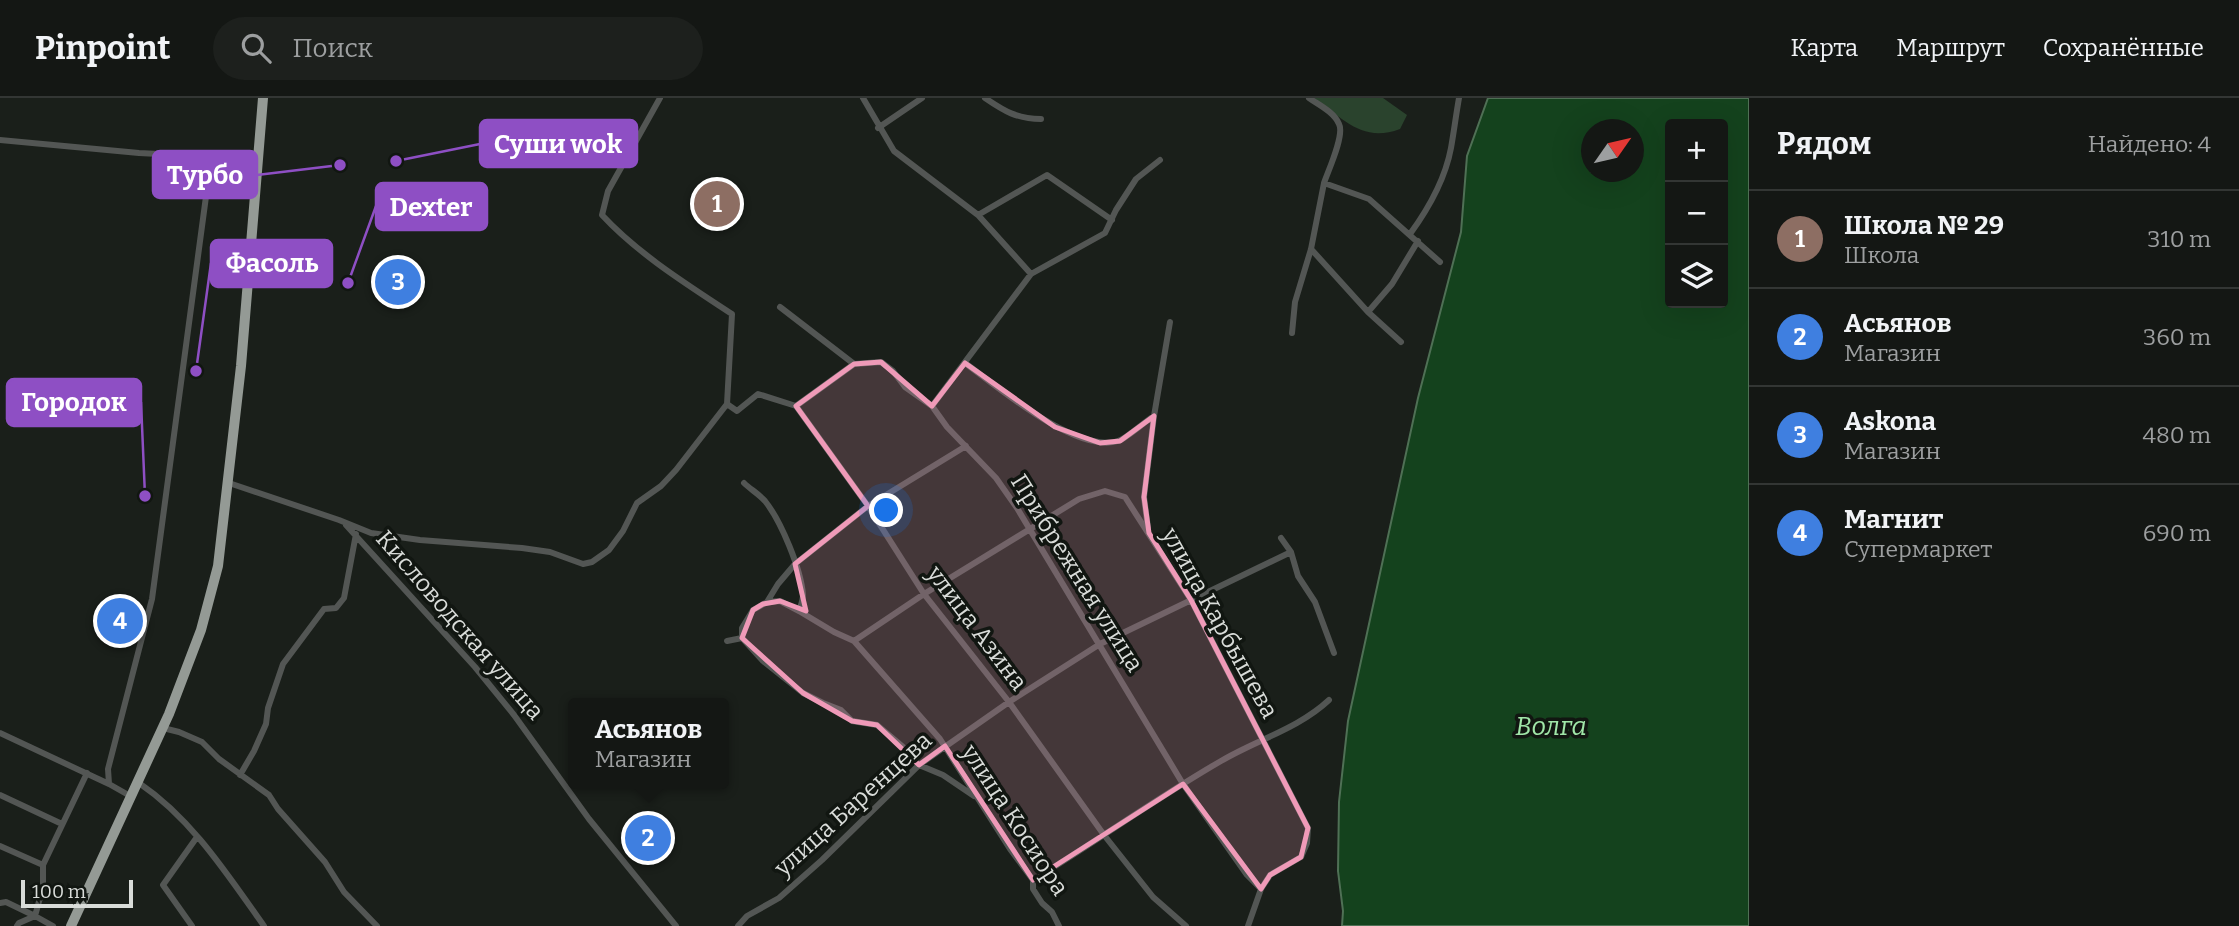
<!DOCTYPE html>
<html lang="ru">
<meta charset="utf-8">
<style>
:root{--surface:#141714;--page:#1d201d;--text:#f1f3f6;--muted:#9d9fa0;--line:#333634;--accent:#7c3aed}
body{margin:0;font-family:Bitter,serif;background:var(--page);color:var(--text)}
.controls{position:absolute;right:21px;top:21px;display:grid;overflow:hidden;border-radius:7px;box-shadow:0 7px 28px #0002}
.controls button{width:63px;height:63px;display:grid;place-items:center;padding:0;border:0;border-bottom:2px solid var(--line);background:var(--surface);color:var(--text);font:35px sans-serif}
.compass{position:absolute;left:1581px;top:21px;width:63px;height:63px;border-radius:50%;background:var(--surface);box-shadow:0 7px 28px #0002;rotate:56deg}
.scale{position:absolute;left:21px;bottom:18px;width:112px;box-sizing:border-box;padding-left:7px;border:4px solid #d9dcd9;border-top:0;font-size:19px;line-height:24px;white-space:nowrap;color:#d9dcd9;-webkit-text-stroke:5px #111611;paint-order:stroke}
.you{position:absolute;left:887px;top:413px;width:24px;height:24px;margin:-18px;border:5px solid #fff;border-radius:50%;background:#1a73e8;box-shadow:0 0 0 10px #1a73e833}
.badge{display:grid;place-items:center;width:46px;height:46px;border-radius:50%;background:var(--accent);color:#fff;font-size:23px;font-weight:700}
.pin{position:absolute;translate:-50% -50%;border:4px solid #fff;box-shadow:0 2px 7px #0006}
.popup{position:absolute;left:568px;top:600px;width:161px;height:91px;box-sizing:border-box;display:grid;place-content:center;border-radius:7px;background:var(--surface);filter:drop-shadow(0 2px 5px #0005);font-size:23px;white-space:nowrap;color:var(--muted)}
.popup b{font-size:26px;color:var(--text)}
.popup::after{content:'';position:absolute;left:50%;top:100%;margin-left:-14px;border:14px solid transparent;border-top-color:var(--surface)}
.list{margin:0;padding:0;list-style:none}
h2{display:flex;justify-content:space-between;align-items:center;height:91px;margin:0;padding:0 28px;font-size:30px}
h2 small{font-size:23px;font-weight:400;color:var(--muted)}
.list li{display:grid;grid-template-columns:46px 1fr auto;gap:21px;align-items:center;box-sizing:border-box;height:98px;padding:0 28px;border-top:2px solid var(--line)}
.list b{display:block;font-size:26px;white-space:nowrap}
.list p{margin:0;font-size:23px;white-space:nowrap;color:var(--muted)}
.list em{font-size:23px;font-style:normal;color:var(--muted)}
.icon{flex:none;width:38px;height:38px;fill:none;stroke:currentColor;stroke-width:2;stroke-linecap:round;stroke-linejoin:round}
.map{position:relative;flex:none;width:1749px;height:828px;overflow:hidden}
header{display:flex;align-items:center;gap:42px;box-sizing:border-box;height:98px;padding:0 35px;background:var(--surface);border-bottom:2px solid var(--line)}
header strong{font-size:33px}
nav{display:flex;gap:38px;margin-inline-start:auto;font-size:24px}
.search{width:490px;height:63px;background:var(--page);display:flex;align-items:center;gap:18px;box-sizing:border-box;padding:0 24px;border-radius:38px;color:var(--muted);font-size:26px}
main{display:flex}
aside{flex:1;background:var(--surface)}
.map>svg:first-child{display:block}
</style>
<header>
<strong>Pinpoint</strong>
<div class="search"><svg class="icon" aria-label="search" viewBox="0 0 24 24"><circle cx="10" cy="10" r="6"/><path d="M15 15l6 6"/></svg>Поиск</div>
<nav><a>Карта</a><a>Маршрут</a><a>Сохранённые</a></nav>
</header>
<main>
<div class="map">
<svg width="1749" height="828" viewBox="0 0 1749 828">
<rect width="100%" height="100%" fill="#1a1f1a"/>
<!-- green -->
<path fill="#2a432d" d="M1314,0H1383L1407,17L1400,31C1362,45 1344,21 1314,0Z"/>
<!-- water -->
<path fill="#14421d" stroke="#4f7055" stroke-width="2" fill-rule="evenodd" d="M1488,0H1749V828H1342L1343,813L1338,773L1339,704L1348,623L1418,300L1461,134L1467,58ZM1670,26H1723V205H1670ZM1591,32H1633V74H1591Z"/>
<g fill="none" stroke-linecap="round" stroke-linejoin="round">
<!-- minor -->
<path stroke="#535654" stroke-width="6" d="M863,0L894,53L978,117L1031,176
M985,0C1004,13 1017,21 1041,21
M1309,0C1319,7 1334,14 1339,26C1345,37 1328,73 1324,85L1369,101L1440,164
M878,30L922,0
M0,42L139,55L257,61
M978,117L1047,77L1112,122
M1410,136C1429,110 1445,82 1451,50C1454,33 1456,17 1459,0
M1311,151L1368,214L1401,244
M780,209L854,266L881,264L893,273L905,289L932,308L947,329L996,380L1017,410L1183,686L1247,777L1261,791
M1368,214L1392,186L1418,143
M1292,235L1295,204L1311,151L1324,85
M965,265C998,289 1076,356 1118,343C1127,340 1144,324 1154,318L1170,224
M727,306L737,313L758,296L796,308L868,408L924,496L1009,604L1104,737L1153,799L1186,828
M796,308L854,266
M932,308L1031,176L1105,135L1116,112L1136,81L1160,62
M229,385L339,422L371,435L420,442L522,450L550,454L583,466L592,464L609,452L623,433L637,405L661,388L676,372L727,306L732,216C688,187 638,156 602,117L608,93L660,0
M744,385C750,391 759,396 765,403C781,423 801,471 803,497C803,502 801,507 799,513L834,534L854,543L940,641L1010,751L1033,782V791L1042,805L1052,814L1059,828
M346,427L475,569L514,617L589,721L676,828
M1148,430L1144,399L1154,318
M1281,440L1291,454L1298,478L1315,504L1334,555
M767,504L780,503L799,513
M742,540V530L753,512L767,504L778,486L795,466L868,408L966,348
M727,543L742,540L763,563L803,595L823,605L841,612L852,623L877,627L902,648L919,667L943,677L974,698
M854,543L924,496L1079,401L1105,393L1125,399L1191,502L1308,730L1307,745L1301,759L1270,777L1261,791L1248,828
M163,630L179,634L202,644L219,661L269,697L278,711L325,764L344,794L377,828
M0,635L109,686
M240,677L254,653L266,626L268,610L283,566L324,511L336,510L344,500L356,436
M139,685C192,721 227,776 264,828
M0,697L62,726
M132,699L109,686L108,671L152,501L207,91L215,60
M0,748L43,767L87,675
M43,767V789L35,818L53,828
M1033,782C1097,743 1157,700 1221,663C1256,642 1298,631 1329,602
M0,805L6,804L35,818L19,825L17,828
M192,828L163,787L197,739
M738,828L747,818L779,800L822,762L919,667L1009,604L1100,546L1291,454"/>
<!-- trunk -->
<path stroke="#949a95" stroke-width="10" d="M71,828L169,616L201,532L218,468L241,268L263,0"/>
</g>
<!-- marked area -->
<path fill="#ef9ab8" fill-opacity="0.2" stroke="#ef9ab8" stroke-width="5" stroke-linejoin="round" d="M881,264L932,308L965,265L1055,329L1100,345L1120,343L1154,318L1144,399L1149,435L1191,502L1308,730L1301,759L1270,777L1261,791L1183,686L1033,782L945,648L919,667L877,627L852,623L803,595L742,540L753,512L763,506L780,503L806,513L795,466L868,408L796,308L854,266Z"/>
<g text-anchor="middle" stroke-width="7" stroke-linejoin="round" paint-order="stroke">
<!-- street labels -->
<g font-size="24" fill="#d9dcd9" stroke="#111611">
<text transform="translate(1077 475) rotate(58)" y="8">Прибрежная улица</text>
<text transform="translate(1220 525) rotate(61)" y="8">улица Карбышева</text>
<text transform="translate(460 527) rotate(49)" y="8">Кисловодская улица</text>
<text transform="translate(977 530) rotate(53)" y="8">улица Азина</text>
<text transform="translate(853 706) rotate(-42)" y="8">улица Баренцева</text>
<text transform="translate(1015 722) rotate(57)" y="8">улица Косиора</text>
</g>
<!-- water labels -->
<g font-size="26" font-style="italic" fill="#a0e6a8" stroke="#111611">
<text x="1551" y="637">Волга</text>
</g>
</g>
<!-- callouts -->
<path fill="none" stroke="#8e4fc4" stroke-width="2.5" d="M396 63L480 46M340 67L257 77M348 185L376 108M196 273L211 165M145 398L141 304"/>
<g fill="#8e4fc4" stroke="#111611" stroke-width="2.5">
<circle cx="396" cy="63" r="7"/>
<circle cx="340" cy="67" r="7"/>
<circle cx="348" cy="185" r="7"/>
<circle cx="196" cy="273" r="7"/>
<circle cx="145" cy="398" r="7"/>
</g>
<g fill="#8e4fc4" stroke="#8e4fc4" stroke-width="2.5">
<rect x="480" y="22" width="157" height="47" rx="7"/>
<rect x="153" y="53" width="104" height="47" rx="7"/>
<rect x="376" y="85" width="111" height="47" rx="7"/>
<rect x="211" y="142" width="121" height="47" rx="7"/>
<rect x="7" y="281" width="134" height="47" rx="7"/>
</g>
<g font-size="26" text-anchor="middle" font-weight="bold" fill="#fff">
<text x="558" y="55">Суши wok</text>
<text x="205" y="86">Турбо</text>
<text x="431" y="118">Dexter</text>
<text x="272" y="174">Фасоль</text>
<text x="74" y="313">Городок</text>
</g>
</svg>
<div class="controls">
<button>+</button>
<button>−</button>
<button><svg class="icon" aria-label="layers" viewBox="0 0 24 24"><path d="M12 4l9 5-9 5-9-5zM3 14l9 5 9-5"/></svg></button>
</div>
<svg class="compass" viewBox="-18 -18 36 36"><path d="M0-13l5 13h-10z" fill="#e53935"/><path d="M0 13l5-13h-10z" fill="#9d9fa0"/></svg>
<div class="scale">100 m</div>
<div class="you"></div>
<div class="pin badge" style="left:717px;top:106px;background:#8d6e63">1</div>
<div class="pin badge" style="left:648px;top:740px;background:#3f7fe0">2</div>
<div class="popup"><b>Асьянов</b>Магазин</div>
<div class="pin badge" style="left:398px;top:184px;background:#3f7fe0">3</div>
<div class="pin badge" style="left:120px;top:523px;background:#3f7fe0">4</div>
</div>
<aside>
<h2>Рядом<small>Найдено: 4</small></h2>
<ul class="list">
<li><span class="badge" style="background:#8d6e63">1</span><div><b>Школа № 29</b><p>Школа</p></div><em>310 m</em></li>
<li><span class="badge" style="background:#3f7fe0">2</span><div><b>Асьянов</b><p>Магазин</p></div><em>360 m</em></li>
<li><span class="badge" style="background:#3f7fe0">3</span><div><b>Askona</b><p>Магазин</p></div><em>480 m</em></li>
<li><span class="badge" style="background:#3f7fe0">4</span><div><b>Магнит</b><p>Супермаркет</p></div><em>690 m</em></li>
</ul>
</aside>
</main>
